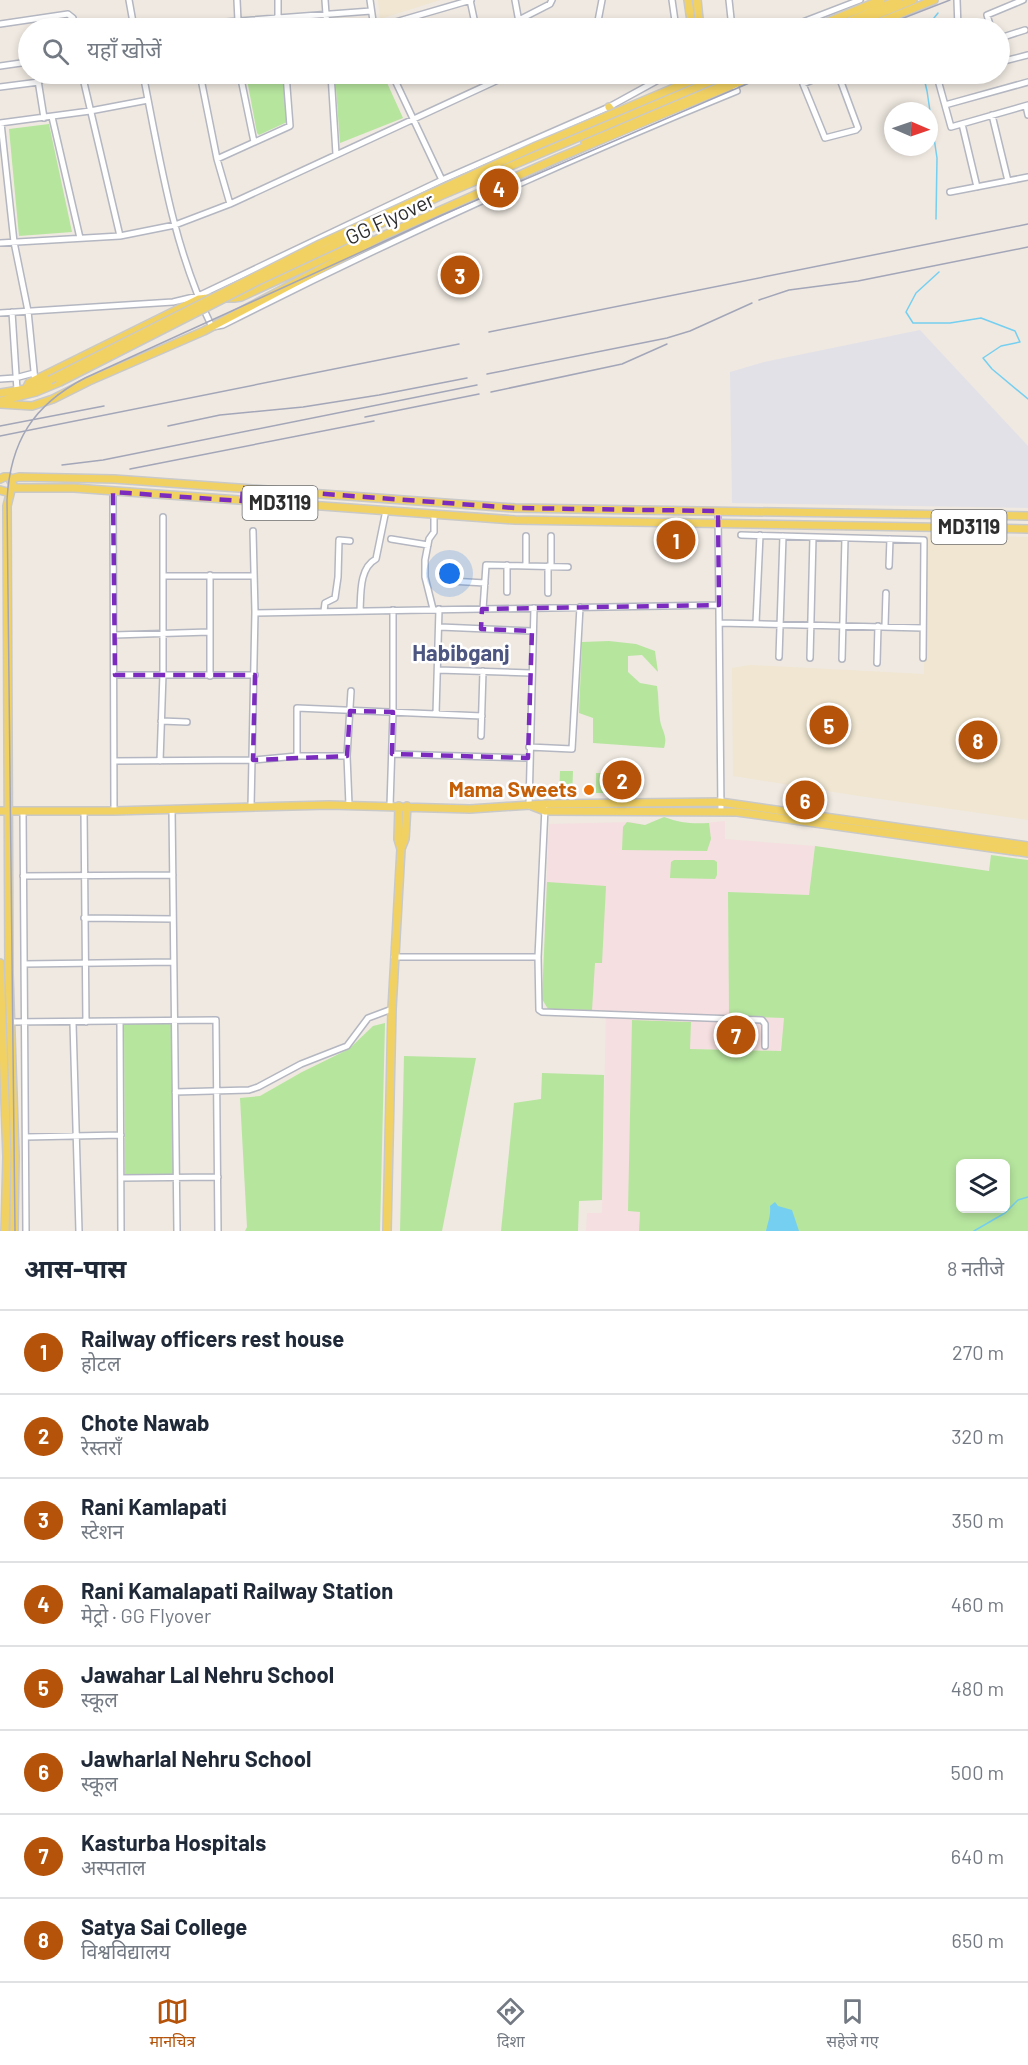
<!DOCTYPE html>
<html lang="hi">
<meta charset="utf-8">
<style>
:root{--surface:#fff;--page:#f6f6f7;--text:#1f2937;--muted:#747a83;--line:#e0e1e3;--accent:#b45309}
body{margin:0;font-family:Barlow,"Noto Sans Devanagari",sans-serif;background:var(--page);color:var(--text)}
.controls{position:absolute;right:18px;bottom:18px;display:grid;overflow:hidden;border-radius:9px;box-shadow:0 3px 9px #0003}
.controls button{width:54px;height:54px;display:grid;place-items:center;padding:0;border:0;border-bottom:2px solid var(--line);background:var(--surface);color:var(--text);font:30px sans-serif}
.compass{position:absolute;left:884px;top:102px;width:54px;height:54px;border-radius:50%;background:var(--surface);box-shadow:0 3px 9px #0003;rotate:92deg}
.you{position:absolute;left:450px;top:574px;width:21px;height:21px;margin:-15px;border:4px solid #fff;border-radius:50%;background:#1a73e8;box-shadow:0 0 0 9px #1a73e833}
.badge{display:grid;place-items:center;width:39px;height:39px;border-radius:50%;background:var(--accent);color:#fff;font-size:20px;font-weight:700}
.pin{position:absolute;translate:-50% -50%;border:3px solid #fff;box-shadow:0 2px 6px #0006}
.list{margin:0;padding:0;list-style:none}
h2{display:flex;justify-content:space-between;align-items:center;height:78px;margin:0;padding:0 24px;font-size:26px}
h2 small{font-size:20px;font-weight:400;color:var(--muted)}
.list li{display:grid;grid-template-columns:39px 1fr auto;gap:18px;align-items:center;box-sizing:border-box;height:84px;padding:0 24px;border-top:2px solid var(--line)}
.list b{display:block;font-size:22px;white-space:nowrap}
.list p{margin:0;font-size:20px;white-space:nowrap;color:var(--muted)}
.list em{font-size:20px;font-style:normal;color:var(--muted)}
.icon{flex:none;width:33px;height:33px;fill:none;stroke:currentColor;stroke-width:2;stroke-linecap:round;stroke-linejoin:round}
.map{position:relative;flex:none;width:1028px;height:1231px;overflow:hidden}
.search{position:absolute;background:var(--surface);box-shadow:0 3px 9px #0003;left:18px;right:18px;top:18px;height:66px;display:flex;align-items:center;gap:15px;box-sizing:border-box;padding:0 21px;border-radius:33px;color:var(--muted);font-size:22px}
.sheet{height:750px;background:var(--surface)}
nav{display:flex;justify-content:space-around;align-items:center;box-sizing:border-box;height:84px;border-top:2px solid var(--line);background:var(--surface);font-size:16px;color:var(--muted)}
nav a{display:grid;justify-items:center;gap:3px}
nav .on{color:var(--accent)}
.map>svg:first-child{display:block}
</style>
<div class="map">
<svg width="1028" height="1231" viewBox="0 0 1028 1231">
<rect width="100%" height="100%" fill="#efe9e1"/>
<!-- industrial -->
<path fill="#e3e1e8" d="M920,330L1028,446V508L732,503L730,372L764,362Z"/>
<!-- education -->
<path fill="#f0e6d1" d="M378,0H440L380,19Z
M927,534L1028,537V820L859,796L733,776L732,668L750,665L924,674Z"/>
<!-- medical -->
<path fill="#f5dfe0" d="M664,817L679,822L694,824L725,821V839L815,846L809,895L728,892L729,1013L731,1016L785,1018L780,1051L689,1049L628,1210L640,1212L639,1231H586L587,1213H602L606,1011L548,1009L542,999L549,824L632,822L645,825Z"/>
<!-- green -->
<path fill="#b6e59e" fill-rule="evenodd" d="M246,74H283L287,122L259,135L257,133Z
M335,74H383L403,118L340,143Z
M49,124L72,232L19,236L9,129Z
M609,641L636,644L655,651L658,672L642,655L628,656V672L640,683L657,686C659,697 658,708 660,720C662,732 668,735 664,748L593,743V718L579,713L582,642Z
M560,771H573L572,799L559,798Z
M596,773H617L616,793H596Z
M664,817C680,823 692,824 709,823L711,839L707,851L622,850L623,827L627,822L645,825Z
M815,846L989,871L991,855L1028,860V1231H639L640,1212L628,1211L632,1020L691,1022L690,1049L781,1051L784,1018L731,1016L729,1013L728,892L809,895ZM960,1164H1006V1208H960Z
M674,860H714L717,862V875L715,879L670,878L671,862Z
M547,882L606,886L602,963H595L592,1010L548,1009L542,999Z
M171,1020L174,1176H125L124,1021Z
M385,1023L380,1231H245L247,1227L240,1098L260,1096L302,1072L349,1049L373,1026Z
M404,1056L476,1058L442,1231H400Z
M542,1073L604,1075L602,1200L579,1201L578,1231H501L514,1103L541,1099Z"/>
<!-- water -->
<path fill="#75cff0" d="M775,1202L778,1206L792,1210L799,1231H766C768,1222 771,1215 770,1206Z"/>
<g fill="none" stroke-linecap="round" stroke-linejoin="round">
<!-- stream -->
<path stroke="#75cff0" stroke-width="1.5" d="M926,28L938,13
M923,74L927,91L937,158L936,219
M939,272L916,293L906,312L913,323H950L981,318L1015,331L1020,342L1001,346L983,358L992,369L1028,399
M974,1231L1005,1213L1018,1200L1028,1197"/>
<!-- minor casing -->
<g stroke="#b4b7c1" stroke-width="8">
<path id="minor" d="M129,0L134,28
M237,0L238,21
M278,0V19
M325,0L327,28
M370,0L374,28
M470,0L476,28
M515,0L519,22
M672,0L676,28
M729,0L732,28
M957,0L958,28
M598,21L609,28
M0,24L68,14L73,18L75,28
M145,28L371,11
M375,28L471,0
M503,28L550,4L552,0
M594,28L598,21L602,0
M787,28L860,0
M991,28L987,15L1023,0
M1000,38L1025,30
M1000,62L1028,55
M0,66L28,62
M37,74L44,118
M82,74L120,236
M143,74C160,159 173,248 212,327L223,325C391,240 562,162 737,91L734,84
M200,74L217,159L230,204
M240,74L254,142
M331,74L336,154
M392,74L442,180
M826,74L803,84L825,138L856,130L858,128L838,74
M961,74L938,80L951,127L1028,105
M394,79L405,74
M0,87L39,82
M945,105L1028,82
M1026,106L1028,115
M992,115L1008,181
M52,117L80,238
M0,123L90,111L148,100
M1,123L14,242L28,311L35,381
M962,124L977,187
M217,159L290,126L286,74
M950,192L1028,177
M0,243L120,236L175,225L230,204L511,74
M12,312L17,390
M0,313L173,302L198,296L442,180L609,107L669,74
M0,379L15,378L34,373
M113,492L114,811
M718,511L721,811
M741,535L924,540L923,658
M391,539L428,545
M526,566V536
M551,566V536
M889,566L890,539
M210,575V676
M163,576H254
M450,581L485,583
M507,592V565
M548,593V566
M433,609L425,577V560L429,539L434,532V514
M483,609L486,565L568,567
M324,611L325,603L335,598L338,577L339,540L350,541
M360,611C361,594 359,568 376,559L386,510
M255,613L719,605
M719,623L923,628
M756,623L760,535
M885,626L886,593
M440,627L532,631
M114,635L209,632
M779,657L783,536
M810,658L813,537
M842,659L845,538
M877,663L878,626
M438,670L531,673
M115,675H255
M436,714L439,609
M161,721L187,722
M481,736L483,671
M529,747L572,749L580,607
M392,754L528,758
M297,756V708L482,716
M114,761L253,760L297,756H347
M160,761L163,674V517
M349,805L347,756L351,691
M390,806L393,712V610
M529,806L534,608
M251,807L255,612L253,531
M545,808L538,957L539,1010L542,1012L762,1020L765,1024V1046
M172,809L177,1231
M23,811L26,1231
M84,811L86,1022
M23,876L173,875
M84,918L173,919
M394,957H538
M24,964L173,962
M10,1022L216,1020L218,1231
M120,1022L121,1231
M73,1023L79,1231
M175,1092L249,1090L258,1087L301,1064L347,1046L368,1018L392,1009
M26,1137L121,1135
M121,1178L218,1177"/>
</g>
<!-- major casing -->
<g stroke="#c9c9c9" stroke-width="10">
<path id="major" d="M688,0L692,28
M697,0L700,28
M813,28L881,0
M834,28L898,0
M845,28L913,0
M865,28L934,0
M609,107L621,125
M585,142L745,74
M26,389L29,383L199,299C213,296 226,300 241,297L369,238
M0,393L26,389L50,380
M0,401L36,392L60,382
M0,404L32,406L53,399L89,381L204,331L385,235L558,158L759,74
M0,479L4,477H9L13,485L11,490L7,492L0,490
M11,479L19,477L114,479L515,508L1028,516
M13,488H74L515,520L1028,529
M11,490L7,506L9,974L15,1156L14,1231
M399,806L398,839L401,849
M532,806L545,811L737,812L1028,853
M0,811H114L329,805L470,809L545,804L720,802L1028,846
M0,963L7,1157L5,1231
M387,1231L392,1009L401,849L405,839L407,806"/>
</g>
<!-- minor -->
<use href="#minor" stroke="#fff" stroke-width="5"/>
<!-- major -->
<use href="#major" stroke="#f2d163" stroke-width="7"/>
<!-- rail -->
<path stroke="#a3a6b8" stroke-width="1.5" d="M878,28L950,0
M759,300L789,290L858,281L1028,247
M489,332L1028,224
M487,374L667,338L690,331L752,303
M491,392L622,364L667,344
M365,417L479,394
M0,426L104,406
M168,426L220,415L303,407L379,395L467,378
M0,436L459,344
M62,465L103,460L477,385
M130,469L374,421
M15,1231L7,500C10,442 33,405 85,378L442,215L770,74"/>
<!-- major-bridge casing -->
<g stroke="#c9c9c9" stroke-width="10" stroke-linecap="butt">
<path id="major-bridge" d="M50,380L320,244L536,146L707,74
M60,382L260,280L440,196L728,74"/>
</g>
<!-- major-bridge -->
<use href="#major-bridge" stroke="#f2d163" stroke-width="7"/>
</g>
<!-- marked area -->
<path fill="none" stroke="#7b2cbf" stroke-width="4.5" stroke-dasharray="12 8" stroke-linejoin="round" d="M243,488L515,508L718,511L719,605L482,609L481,629L532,631L528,758L392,754L393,712L350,711L347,756L253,760L255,675H115L113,492L242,501Z"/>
<!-- markers -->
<circle fill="#e8710a" stroke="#fff" stroke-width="2" cx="589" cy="790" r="6"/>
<g text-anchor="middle" stroke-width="5" stroke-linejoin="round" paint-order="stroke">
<!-- shield labels -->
<g fill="#fff" stroke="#6d6d6d" stroke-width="1.5">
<rect x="242.5" y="486" width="75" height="34" rx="4.5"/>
<rect x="931.5" y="510" width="75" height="34" rx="4.5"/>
</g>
<g font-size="20" font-weight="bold" fill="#2e2e2e">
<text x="280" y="510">MD3119</text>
<text x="969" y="534">MD3119</text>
</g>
<!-- street labels -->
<g font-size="21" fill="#2e2e2e" stroke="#fff">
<text transform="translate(390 219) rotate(-25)" y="7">GG Flyover</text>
</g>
<!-- food labels -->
<g font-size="21" font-weight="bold" fill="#c56008" stroke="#fff" text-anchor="end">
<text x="577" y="797">Mama Sweets</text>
</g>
<!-- neighbourhood labels -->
<g font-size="22" font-weight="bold" fill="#4d5680" stroke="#fff">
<text x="461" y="661">Habibganj</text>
</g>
</g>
</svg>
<div class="controls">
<button><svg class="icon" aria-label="layers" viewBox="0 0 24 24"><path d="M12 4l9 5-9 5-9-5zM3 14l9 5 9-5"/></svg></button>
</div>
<svg class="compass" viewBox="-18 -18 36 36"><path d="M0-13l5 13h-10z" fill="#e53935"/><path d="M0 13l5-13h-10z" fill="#747a83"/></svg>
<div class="you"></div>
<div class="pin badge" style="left:676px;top:540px">1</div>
<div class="pin badge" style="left:622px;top:780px">2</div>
<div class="pin badge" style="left:460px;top:275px">3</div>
<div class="pin badge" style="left:499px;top:188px">4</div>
<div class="pin badge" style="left:829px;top:725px">5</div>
<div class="pin badge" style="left:805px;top:800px">6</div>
<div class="pin badge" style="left:736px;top:1035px">7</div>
<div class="pin badge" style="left:978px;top:740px">8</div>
<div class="search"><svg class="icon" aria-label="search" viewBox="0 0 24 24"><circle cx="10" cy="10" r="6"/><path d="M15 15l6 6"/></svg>यहाँ खोजें</div>
</div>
<section class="sheet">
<h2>आस-पास<small>8 नतीजे</small></h2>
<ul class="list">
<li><span class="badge">1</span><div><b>Railway officers rest house</b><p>होटल</p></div><em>270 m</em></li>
<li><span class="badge">2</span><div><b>Chote Nawab</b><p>रेस्तराँ</p></div><em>320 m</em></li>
<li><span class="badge">3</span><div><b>Rani Kamlapati</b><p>स्टेशन</p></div><em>350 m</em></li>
<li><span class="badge">4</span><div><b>Rani Kamalapati Railway Station</b><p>मेट्रो · GG Flyover</p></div><em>460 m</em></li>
<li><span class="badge">5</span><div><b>Jawahar Lal Nehru School</b><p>स्कूल</p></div><em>480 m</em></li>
<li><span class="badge">6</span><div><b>Jawharlal Nehru School</b><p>स्कूल</p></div><em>500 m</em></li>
<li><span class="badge">7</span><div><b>Kasturba Hospitals</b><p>अस्पताल</p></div><em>640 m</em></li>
<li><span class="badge">8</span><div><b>Satya Sai College</b><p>विश्वविद्यालय</p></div><em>650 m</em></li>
</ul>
</section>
<nav>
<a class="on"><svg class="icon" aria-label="map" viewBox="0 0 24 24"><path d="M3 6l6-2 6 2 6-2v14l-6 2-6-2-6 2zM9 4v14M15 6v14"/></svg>मानचित्र</a>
<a><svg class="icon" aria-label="directions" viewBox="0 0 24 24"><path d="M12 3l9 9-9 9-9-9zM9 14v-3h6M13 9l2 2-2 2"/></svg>दिशा</a>
<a><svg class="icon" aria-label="saved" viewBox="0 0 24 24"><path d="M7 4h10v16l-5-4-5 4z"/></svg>सहेजे गए</a>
</nav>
